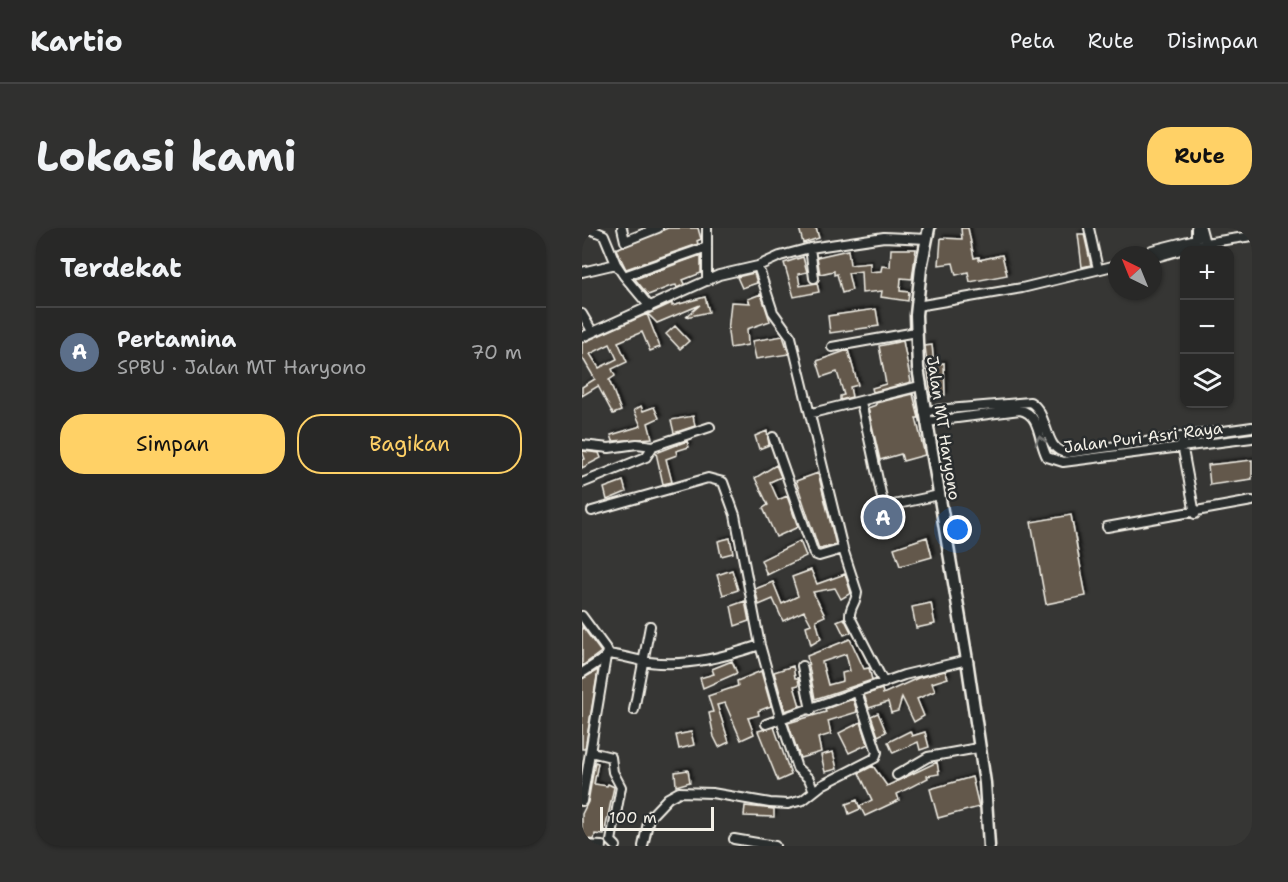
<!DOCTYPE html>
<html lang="id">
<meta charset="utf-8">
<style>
:root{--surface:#282827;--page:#30302f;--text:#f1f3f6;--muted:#a5a6a7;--line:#444;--accent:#ffd166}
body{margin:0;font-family:"Shantell Sans",sans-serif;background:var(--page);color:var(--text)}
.controls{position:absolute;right:18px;top:18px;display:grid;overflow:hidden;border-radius:12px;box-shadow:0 2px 4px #0004}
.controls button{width:54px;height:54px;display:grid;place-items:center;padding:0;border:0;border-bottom:2px solid var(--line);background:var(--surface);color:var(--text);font:30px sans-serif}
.compass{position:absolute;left:526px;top:18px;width:54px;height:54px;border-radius:50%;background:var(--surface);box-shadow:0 2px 4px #0004;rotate:317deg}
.scale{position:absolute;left:18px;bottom:15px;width:114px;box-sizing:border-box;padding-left:6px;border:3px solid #f4f1e8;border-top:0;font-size:16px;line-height:21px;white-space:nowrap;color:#f4f1e8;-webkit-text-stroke:4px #2a2d2e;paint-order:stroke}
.you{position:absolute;left:376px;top:302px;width:21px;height:21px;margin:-15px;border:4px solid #fff;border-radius:50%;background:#1a73e8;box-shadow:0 0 0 9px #1a73e833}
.badge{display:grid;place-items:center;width:39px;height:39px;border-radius:50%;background:var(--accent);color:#fff;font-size:20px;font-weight:700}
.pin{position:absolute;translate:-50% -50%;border:3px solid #fff;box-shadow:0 2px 6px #0006}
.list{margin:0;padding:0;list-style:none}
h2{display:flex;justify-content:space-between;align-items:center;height:78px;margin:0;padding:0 24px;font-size:26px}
h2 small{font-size:20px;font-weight:400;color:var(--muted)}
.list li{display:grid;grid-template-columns:39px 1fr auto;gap:18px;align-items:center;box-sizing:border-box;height:90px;padding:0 24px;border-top:2px solid var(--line)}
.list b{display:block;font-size:22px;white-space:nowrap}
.list p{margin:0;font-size:20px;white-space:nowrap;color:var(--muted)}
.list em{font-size:20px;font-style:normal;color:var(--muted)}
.actions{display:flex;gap:12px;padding:18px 24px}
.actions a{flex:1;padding:14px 0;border:2px solid var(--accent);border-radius:24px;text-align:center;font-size:21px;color:var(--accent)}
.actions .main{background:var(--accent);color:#111}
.icon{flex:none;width:33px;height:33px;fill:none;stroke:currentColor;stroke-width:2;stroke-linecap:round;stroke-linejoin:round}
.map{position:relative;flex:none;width:670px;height:618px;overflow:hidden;border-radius:24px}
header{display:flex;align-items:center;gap:36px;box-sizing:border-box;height:84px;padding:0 30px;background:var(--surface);border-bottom:2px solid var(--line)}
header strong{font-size:28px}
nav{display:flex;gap:33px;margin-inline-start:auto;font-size:21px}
.intro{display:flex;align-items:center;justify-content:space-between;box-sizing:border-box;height:144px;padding:0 36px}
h1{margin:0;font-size:42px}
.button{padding:15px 27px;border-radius:24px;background:var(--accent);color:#111;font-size:21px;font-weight:700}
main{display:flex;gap:36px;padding:0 36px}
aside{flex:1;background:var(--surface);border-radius:24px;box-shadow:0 2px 4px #0004}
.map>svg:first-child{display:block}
</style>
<header>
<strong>Kartio</strong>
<nav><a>Peta</a><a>Rute</a><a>Disimpan</a></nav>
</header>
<div class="intro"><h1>Lokasi kami</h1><a class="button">Rute</a></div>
<main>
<aside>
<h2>Terdekat<small></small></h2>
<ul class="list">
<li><span class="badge" style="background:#5c6f8a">A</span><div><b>Pertamina</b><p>SPBU · Jalan MT Haryono</p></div><em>70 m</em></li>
</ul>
<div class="actions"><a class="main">Simpan</a><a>Bagikan</a></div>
</aside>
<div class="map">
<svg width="670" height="618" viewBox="0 0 670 618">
<defs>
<filter id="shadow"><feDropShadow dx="2.5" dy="-2.5" stdDeviation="1.5" flood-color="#0009"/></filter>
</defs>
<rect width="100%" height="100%" fill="#363634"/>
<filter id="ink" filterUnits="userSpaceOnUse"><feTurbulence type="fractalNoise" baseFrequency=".0167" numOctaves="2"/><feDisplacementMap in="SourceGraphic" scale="12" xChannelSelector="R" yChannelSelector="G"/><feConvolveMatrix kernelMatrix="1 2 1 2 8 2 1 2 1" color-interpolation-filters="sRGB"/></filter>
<g filter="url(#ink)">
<!-- building -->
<path fill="#64594b" stroke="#f4f1e8" stroke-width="1.5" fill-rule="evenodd" filter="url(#shadow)" d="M86,0H116L119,11L115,13L116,16L44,41L34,21Z
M217,0H234L237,10L221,15Z
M379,0H386L392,30L397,29V32L420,27L425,47L388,54L386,44L374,47L371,35L357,37L359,10L380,11Z
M496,6H502L509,37L500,39Z
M309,21H334L330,51L319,50L318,63L327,64L326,73L299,69L300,63L280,65L279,43L266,45L270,62L260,65L255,46L252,47V43L238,46L235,29L266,22L268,37L288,35V44L299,43L300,38L308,39Z
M119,27V45L101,52L103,56L95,60L94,57L89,58L66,67L53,51Z
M221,29L225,44L216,46L218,58L235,55L237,64L212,69L202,35Z
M172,45L175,55L160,60L155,49Z
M179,66L188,93L165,101L166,117L148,120L146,104L149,74L168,75L166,71Z
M123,69L127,84L104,89L118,77L75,95L66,86L90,75V78Z
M294,81L297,98L248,105L246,88Z
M65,86L78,119L68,123L60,104L36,114L45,134L30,141L33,148L27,152L39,183L31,186L16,158L0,168V159L13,151L0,129V115ZM28,116L35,131L17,140L8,126Z
M93,98L107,113L98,121L84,106Z
M201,108L207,126L174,131L170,113Z
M321,113L329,154L291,164L290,160L304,156L297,118Z
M350,117L352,137L362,135L363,167L349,169L343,118Z
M266,122L276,157L268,159L270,169L258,172V168L262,167L255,144L240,149L235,133Z
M331,166L337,190H334L343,227L321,233L319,226L298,232L286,180L294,177V175Z
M59,178L61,183L72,179L77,190L66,195L70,210L31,213L29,207L59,198L52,182Z
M111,188L113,198L92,205L89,192Z
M185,203L187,217L177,221L173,208Z
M105,213L107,219L94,223L95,227L84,231L90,254L81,256L74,225Z
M0,223L17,225L19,230L0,240V232L3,231Z
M670,232V251L628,257L626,237Z
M194,237L199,249L188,254L196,272L205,268L216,299L194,309L181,280L186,277L173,250Z
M236,245L254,317L237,321L214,253Z
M41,253L44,264L25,272L22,260Z
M489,287L504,368L464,376L449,294Z
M345,309L350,329L318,338L312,320Z
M148,310L151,325L139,328L136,313Z
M218,313L224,328L185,347L179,332Z
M150,342L156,362L141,367L135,347Z
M229,342L235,356L263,346L269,365L259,371L253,360L231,364L243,388L234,392L239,411L229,417L224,398L229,396L222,383L201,393L191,371L177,377L173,361L191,354L200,376L216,368L210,349Z
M163,373L167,393L153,398L149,378Z
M349,375L353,396L334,400L330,379Z
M262,390L269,404L262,407L255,393Z
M0,398L19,424L0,438Z
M268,411L282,441L287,440L290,452L233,471L225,428ZM264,426L268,443L260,445L261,453L246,457L240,434Z
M150,433L155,445L121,460L118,450L132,446L130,441Z
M211,438L213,450H216L217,457L212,458L218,478L203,483L192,444Z
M16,442L3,521H0V451Z
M179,443L189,478L176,483L177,487L166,490L172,506L159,512L143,475L135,477L147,514L137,519L132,509L127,485L131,484L126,468L156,458L155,453Z
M363,443L366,450L350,455L353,463L335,471L342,488L332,494L320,469L316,483L309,485L306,474L287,480L282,467L300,461L301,466L336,450Z
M271,471L275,484L246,493L249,506L236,510L239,524L218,530L206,495L244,484L243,481Z
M296,485L304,504L296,508L289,488Z
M279,494L286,516L267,525L257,505Z
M192,499L209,547L196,553L176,503Z
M328,503L330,508L343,504L347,519L338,522L336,514L311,525L306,514Z
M109,504L112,517L97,521L94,507Z
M251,524L255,541L243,544L239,527Z
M13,534L16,535L12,556L25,558L26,556L32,559L22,607L13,606L12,612L0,610V586L6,574Z
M355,534L357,546L345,548L346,550L315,566L317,572L283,588L278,578L290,572L277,545L291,538L305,558Z
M106,542L108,554L94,558L93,544Z
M390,549L397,579L356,590L348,561Z
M275,572L278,581L267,586L264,576Z
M163,578L192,581V589L162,588Z"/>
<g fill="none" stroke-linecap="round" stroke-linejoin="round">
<!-- minor casing -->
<g stroke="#f4f1e8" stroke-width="12">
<path id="minor" d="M5,0L22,7L34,36
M40,0L43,13L76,0
M125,0V53
M507,0L516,41
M619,0L623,15
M228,20L232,50
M570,22L614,11V0
M571,30L623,15L670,8
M176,38L191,84L209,109L261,321L275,364C275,374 267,379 268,389L302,455
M0,44L34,36L42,48
M335,78L440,60L535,37
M68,79L42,48L125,19
M0,86L10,103
M0,109L137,47L176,38L198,28L228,20L302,9L345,11
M250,119L334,104
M279,174L302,279L357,267
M342,183L448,174C468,186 461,223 485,225L670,199
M230,185L338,158
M344,194L438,182C459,186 456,213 465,229L481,234L670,210
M191,209L232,326L237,328L261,321
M600,216L613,286
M0,217L27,220L55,216L71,218
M0,255L64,229L71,218L128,199
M10,283L126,250L141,254L153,287L178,417L199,492L215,540L227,551L232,563
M525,299L670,273
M0,388L25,422L0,573
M25,426C39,427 53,432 67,434C105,439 142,429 178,417
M220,438L229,482
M0,445L24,429
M52,482L68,398
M184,496L322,447L385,432
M9,524L29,529L31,544L39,559L29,613L34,618
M315,547L346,529L396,520
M152,611L193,618
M0,617L20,618
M61,618L67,590L86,570L97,564L130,565L188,575L206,576L221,572L240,557L293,530L295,524L275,464"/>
</g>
<!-- major casing -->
<g stroke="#f4f1e8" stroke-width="15">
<path id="major" d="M347,0L339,40L334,87L336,140L385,432L403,555L407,618"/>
</g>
<!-- minor -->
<use href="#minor" stroke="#2a2d2e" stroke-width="8"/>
<!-- major -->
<use href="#major" stroke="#2a2d2e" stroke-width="10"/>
</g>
<!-- one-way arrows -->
<defs><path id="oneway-chevron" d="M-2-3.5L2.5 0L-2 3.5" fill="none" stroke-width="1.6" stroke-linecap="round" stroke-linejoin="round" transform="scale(1.5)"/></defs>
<use stroke="#71726f" href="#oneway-chevron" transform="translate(458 212) rotate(-106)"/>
</g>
<g text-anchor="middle" stroke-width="5" stroke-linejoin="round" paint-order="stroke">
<!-- street labels -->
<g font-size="16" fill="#f4f1e8" stroke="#2a2d2e">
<text transform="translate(362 200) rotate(81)" y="6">Jalan MT Haryono</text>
<text transform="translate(561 209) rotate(-7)" y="6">Jalan Puri Asri Raya</text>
</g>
</g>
</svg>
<div class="controls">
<button>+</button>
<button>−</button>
<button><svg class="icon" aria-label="layers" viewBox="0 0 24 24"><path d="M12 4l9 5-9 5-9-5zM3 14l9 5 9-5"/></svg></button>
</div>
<svg class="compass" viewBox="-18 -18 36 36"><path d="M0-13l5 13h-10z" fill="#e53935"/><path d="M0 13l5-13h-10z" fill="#a5a6a7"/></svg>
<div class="scale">100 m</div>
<div class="you"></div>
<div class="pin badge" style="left:301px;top:289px;background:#5c6f8a">A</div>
</div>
</main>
